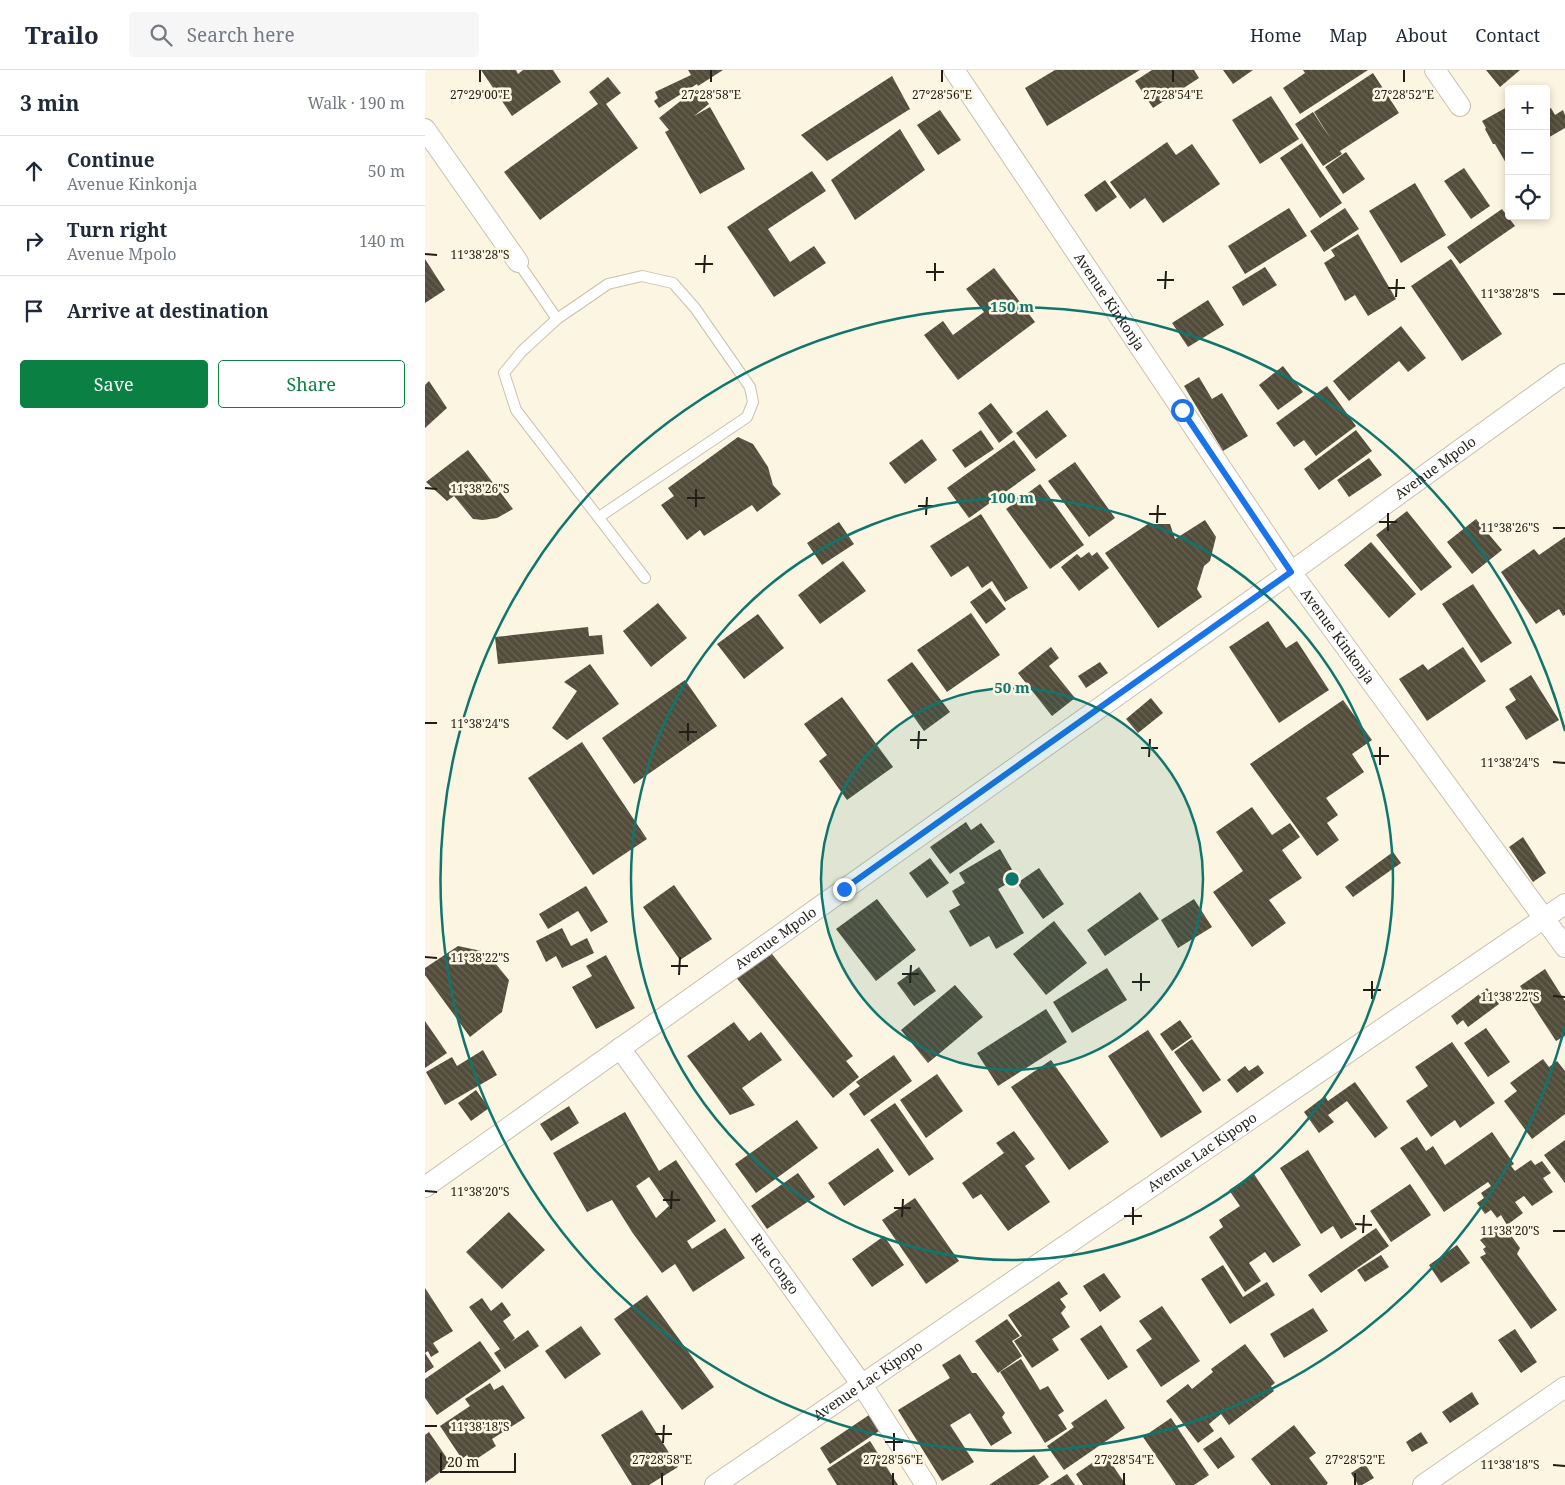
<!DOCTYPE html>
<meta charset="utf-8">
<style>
:root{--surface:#fff;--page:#f6f6f7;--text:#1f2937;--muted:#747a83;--line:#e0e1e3;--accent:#0b8043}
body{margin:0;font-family:"Noto Serif",serif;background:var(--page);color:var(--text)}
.controls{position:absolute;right:15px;top:15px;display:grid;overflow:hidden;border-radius:5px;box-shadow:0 2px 8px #0003}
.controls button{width:45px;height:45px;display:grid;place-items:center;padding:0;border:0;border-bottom:1px solid var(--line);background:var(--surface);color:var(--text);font:25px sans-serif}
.scale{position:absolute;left:15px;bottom:12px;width:76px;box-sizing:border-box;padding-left:5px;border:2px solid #201e16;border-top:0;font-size:14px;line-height:18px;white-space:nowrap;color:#201e16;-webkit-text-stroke:4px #fcf5e1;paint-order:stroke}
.stop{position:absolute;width:15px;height:15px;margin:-11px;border:4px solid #1a73e8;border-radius:50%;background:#fff}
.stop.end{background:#1a73e8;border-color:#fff;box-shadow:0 1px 5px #0008}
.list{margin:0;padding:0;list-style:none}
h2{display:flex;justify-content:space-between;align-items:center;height:65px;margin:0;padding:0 20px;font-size:21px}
h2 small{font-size:16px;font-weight:400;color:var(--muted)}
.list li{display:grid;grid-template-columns:32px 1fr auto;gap:15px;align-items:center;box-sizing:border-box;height:70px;padding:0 20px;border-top:1px solid var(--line)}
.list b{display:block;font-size:19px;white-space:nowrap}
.list p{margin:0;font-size:16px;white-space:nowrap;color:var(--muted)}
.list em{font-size:16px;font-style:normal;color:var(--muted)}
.actions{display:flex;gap:10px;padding:15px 20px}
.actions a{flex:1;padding:11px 0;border:1px solid var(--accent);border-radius:5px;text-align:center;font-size:18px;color:var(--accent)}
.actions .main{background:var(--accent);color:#fff}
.icon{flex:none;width:28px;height:28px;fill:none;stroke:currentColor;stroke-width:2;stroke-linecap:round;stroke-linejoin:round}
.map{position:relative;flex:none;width:1140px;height:1415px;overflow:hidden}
header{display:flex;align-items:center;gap:30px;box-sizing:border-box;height:70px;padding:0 25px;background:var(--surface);border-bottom:1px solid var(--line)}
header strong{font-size:24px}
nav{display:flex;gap:28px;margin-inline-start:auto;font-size:18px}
.search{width:350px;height:45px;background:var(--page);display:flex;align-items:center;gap:12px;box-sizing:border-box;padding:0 18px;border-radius:5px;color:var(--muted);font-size:19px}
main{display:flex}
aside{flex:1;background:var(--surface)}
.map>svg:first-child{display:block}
</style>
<header>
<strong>Trailo</strong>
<div class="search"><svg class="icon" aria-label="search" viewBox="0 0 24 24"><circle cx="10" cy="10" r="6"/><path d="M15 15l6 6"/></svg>Search here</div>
<nav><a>Home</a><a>Map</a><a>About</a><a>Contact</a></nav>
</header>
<main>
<aside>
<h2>3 min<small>Walk · 190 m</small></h2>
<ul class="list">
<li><svg class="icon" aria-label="ahead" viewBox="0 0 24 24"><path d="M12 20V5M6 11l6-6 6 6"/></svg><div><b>Continue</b><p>Avenue Kinkonja</p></div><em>50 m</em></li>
<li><svg class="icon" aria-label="right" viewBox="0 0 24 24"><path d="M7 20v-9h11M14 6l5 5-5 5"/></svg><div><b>Turn right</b><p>Avenue Mpolo</p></div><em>140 m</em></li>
<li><svg class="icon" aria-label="arrive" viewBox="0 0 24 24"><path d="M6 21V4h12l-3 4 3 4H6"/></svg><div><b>Arrive at destination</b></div></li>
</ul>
<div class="actions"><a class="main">Save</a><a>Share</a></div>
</aside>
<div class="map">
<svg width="1140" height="1415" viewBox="0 0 1140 1415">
<defs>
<pattern id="building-back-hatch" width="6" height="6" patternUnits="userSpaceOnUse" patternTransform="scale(1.25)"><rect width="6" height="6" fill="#524c3b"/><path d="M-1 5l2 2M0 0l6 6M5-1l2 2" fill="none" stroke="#676254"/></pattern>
</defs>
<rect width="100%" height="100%" fill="#fcf5e1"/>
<!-- building -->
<path fill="url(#building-back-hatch)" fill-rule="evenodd" d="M56,0H91L93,4L98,0H128L136,12L87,46Z
M263,0H298L273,16L272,14L234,38L229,31L233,28L230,22L266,5Z
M630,0H715L622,56L600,18Z
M727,0H769L774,8L728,38L710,11Z
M798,0H828L808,14Z
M878,0H943L875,44L858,18L880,3Z
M1061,0H1095L1075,17Z
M948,3L974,43L915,81L917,84L898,96L870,54L888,42L907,71L889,42Z
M467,6L485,39L402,91L376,65Z
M183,7L196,23L181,34L213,78L115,150L79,102L173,34L164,22Z
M272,18L284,34L269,46L285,37L320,99L275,124L240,62L244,60L234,48Z
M846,26L874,69L835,94L807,50Z
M1084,36V94L1082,95L1070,74H1068L1060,59L1061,58L1057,51Z
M1126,38L1130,45L1138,40L1140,45V58L1121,69V40Z
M515,40L536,70L513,85L492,55Z
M475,59L500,100L430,150L406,110Z
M742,72L751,85L767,74L795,114L738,153L720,128L705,139L685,112Z
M877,73L917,133L895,148L855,88Z
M921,82L940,109L918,124L900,97Z
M1039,98L1065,136L1046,149L1019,111Z
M387,101L401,121L343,159L365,192L389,176L401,193L349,227L302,157Z
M680,110L692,127L671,142L659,125Z
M990,113L1021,165L976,193L944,141Z
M864,138L882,166L820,204L803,176Z
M920,138L934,159L899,182L885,161Z
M1077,139L1090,156L1035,194L1022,177Z
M933,164L971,229L943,246L930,225L920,231L899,193L910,186L906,180Z
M0,189L20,220L0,233Z
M1026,189L1077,264L1037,291L986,216Z
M840,197L852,215L818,236L807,217Z
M569,198L610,252L533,310L499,265L518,251L528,265L559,242L541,219Z
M783,230L799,255L763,277L747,253Z
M976,256L1001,288L983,302L974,291L924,331L908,311Z
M858,296L878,322L853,340L834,315Z
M774,307L787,329L797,323L823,366L798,381L759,316Z
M4,311L22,338L0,358V315Z
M902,316L931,356L891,386L879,370L869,377L851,353Z
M566,333L588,362L574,373L553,343Z
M622,340L642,366L611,389L591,363Z
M556,360L569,379L540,398L527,380Z
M931,360L947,381L894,420L879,399Z
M313,367L328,374L343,397L348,415L356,424L332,442L327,435L279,466L275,460L262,470L236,435L249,426L243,418Z
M497,369L512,390L480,414L464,393Z
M589,370L611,400L544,448L522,418Z
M43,380L88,439L72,448L58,450L48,449L29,426L22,431L1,412Z
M944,388L957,405L924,427L912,410Z
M650,392L690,448L664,467L623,411Z
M615,414L659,475L625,499L581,439Z
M982,441L1027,497L996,521L951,465Z
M556,444L603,518L580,532L567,511L557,518L543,496L526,507L505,476Z
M1051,449L1077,480L1047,504L1022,472Z
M780,450L791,467L785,491L779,496L772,519L777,527L733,558L680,483L723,454H745L750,469Z
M414,452L429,474L397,495L382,473Z
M1140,467V545L1138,546L1134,539L1111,554L1076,502L1109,479L1114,485Z
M946,472L991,524L964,548L919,495Z
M664,482L667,486L672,482L684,498L654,521L636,497L652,484L656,488Z
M418,491L441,521L395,554L373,525Z
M1048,514L1087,573L1056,593L1017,534Z
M565,518L581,539L561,554L545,532Z
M233,533L262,568L226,597L198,561Z
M546,543L575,585L522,622L492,580Z
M333,544L359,578L319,609L292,574Z
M843,551L861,578L872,571L904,620L854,653L804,577Z
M163,557L164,566L177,565L179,584L73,594L70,567Z
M626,577L634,588L624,596L650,628L627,646L593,603Z
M1038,577L1061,611L1002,651L974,609L998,594L1003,600Z
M487,592L525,642L499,661L462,610Z
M675,592L683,603L661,618L653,606Z
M165,594L194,634L142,670L127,658L152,621L139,612Z
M1106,605L1134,650L1101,670L1080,637L1091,630L1084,619Z
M260,610L292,656L209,714L177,668Z
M417,627L468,697L422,730L394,691L402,685L379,654Z
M726,628L738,643L713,663L701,649Z
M918,630L947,670L927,684L939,702L901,728L913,745L902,753L914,770L892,786L825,694Z
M157,672L222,769L168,805L103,708Z
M827,737L847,765L865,753L875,767L857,780L877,808L844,830L861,853L827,877L788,822L818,801L791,762Z
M541,752L546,760L556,753L570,772L525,804L505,777Z
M1098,767L1121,803L1108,812L1084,777Z
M575,779L592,808L573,819L599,863L571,879L564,866L545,877L524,841L535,835L527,821L540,813L534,803Z
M968,782L976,793L928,827L920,817Z
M505,788L524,813L502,828L484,803Z
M614,798L639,834L618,849L592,813Z
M249,815L287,869L255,890L218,837Z
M161,816L183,852L166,862L153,841L123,859L114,844Z
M715,822L734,849L680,886L662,860Z
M452,829L491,880L451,911L411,859Z
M769,829L787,857L753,878L736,850Z
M629,851L662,893L621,925L588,884Z
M137,858L146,876L162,868L169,883L137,898L131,886L121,892L111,871Z
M33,876L61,882L84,910L77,942L45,967L0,905V898Z
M343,879L428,986L421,991L434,1007L408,1028L310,906Z
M181,885L210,938L171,959L147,917L167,906L161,896Z
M494,897L511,921L489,936L472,913Z
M682,898L702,930L647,963L628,932Z
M1120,899L1140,931V966L1131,971L1095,916Z
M530,915L558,947L503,993L476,960Z
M1062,918L1074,934L1043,957L1038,950L1032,955L1026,946Z
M621,939L642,972L573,1016L552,983Z
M755,950L767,967L747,981L735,964Z
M0,951L22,983L0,998Z
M309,952L324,971L336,962L357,990L317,1018L330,1035L305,1045L262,986Z
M1061,958L1085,992L1063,1007L1039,973Z
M723,960L777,1042L736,1068L683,986Z
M767,969L796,1010L778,1022L749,982Z
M1027,972L1070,1033L1035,1058L1030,1050L1006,1067L981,1031L1003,1016L990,997Z
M58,980L72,1005L20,1035L1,1002L27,987L32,996Z
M469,985L487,1011L439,1046L424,1024L435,1016L431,1012Z
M1118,989L1124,997L1132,991L1140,1001V1044L1107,1069L1079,1031L1092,1021L1085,1013Z
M626,990L684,1072L644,1100L586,1017Z
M833,995L839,1003L812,1023L802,1010L820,996L824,1001Z
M512,1004L538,1041L501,1068L475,1030Z
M930,1012L963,1058L950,1068L922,1031L903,1045L909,1052L894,1063L879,1042L900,1026L903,1031Z
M51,1020L64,1038L46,1051L33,1033Z
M470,1033L509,1089L484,1106L445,1050Z
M144,1036L154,1053L126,1071L115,1054Z
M200,1042L234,1101L251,1090L291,1151L262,1171L267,1179L300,1158L320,1188L268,1222L250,1194L237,1203L207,1162L187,1130L162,1142L128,1083ZM224,1107L244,1136L231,1148L211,1116Z
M372,1050L393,1078L331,1123L310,1094Z
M589,1061L610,1089L600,1096L625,1132L583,1161L556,1124L548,1129L537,1113L579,1083L571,1073Z
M1067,1062L1089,1094L1086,1096L1090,1101L1106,1090L1110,1095L1117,1091L1126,1103L1118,1108L1128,1122L1107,1136L1099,1126L1090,1132L1098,1143L1082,1155L1076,1145L1072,1148L1066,1140L1060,1144L1052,1133L1059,1128L1056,1123L1066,1116L1063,1112L1019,1142L975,1078L992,1067L1001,1081L1008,1076L1020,1095Z
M1140,1070V1113L1119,1085Z
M453,1078L469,1101L419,1136L403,1113Z
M883,1080L932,1159L916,1169L908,1156L896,1164L855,1098Z
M373,1103L390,1127L342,1159L326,1136Z
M829,1104L876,1175L848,1193L840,1182L824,1193L836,1211L820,1222L784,1167L798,1157L794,1150L815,1136L804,1120Z
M985,1114L1006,1145L966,1172L945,1141Z
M490,1128L534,1191L501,1214L457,1150Z
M84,1142L120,1180L77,1219L41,1182Z
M951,1158L964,1176L896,1223L883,1205Z
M1072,1158L1080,1168L1085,1164L1095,1178L1092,1184L1132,1240L1106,1259L1055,1187L1061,1184L1058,1179L1061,1177L1055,1170Z
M459,1166L479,1195L447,1217L427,1189Z
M1032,1175L1045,1193L1016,1213L1004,1195Z
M956,1185L964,1197L940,1212L932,1200Z
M798,1195L818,1227L842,1212L850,1225L805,1254L776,1209Z
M679,1203L696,1227L675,1242L658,1216Z
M634,1211L643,1224L635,1229L641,1237L636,1243L645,1257L627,1269L634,1280L607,1298L589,1271L597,1266L583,1245Z
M0,1218L28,1261L8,1273L14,1282L6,1287L3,1281L0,1283Z
M222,1225L289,1317L257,1340L189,1249Z
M57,1228L66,1241L77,1232L86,1245L78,1251L90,1268L86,1272L103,1260L114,1276L80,1299L69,1283L75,1279L44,1237Z
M737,1236L775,1291L736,1317L711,1280L727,1269L714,1251Z
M888,1238L903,1261L859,1288L845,1264Z
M582,1249L595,1266L587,1271L597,1286L573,1303L550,1271Z
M676,1255L703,1297L683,1310L655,1269Z
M156,1256L176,1284L140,1309L120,1281Z
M1090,1259L1112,1292L1096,1303L1073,1270Z
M55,1271L76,1301L12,1345L0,1328V1309Z
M820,1274L850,1313L846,1316L849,1321L804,1355L796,1344L784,1354L789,1361L773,1373L741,1331L763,1314L767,1319L788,1302L786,1299Z
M0,1283L9,1297L0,1303Z
M535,1284L547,1303H551L580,1343L577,1347L587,1363L566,1376L545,1343L525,1355L549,1392L517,1411L473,1340L525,1308L517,1295Z
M596,1289L615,1320L623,1316L639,1341L633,1345L642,1359L620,1373L575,1302Z
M65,1313L69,1320L78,1315L100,1348L67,1369L71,1376L47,1392L42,1385L37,1389L15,1356L45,1336L40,1329Z
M1047,1322L1054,1334L1025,1353L1017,1342Z
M681,1329L700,1358L639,1400L622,1376L649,1357L646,1353Z
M217,1340L253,1397L224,1415H207L176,1365Z
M444,1345L454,1361L405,1394L395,1378Z
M746,1348L784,1405L769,1415H751L718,1367Z
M869,1355L891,1383L884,1388L903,1413L901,1415H846L826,1389Z
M4,1362L26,1394L0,1413V1365Z
M996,1362L1003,1373L987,1382L981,1372Z
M796,1367L810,1387L793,1399L778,1379Z
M445,1371L473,1415H412L402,1399Z
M680,1384L701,1415H658L651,1404Z
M609,1385L624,1407L613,1415H564Z
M940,1394L949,1408L937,1415H933L926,1403Z
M642,1404L650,1415H625Z"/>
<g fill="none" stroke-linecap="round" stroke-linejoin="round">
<!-- lane casing -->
<g stroke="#c9c2ae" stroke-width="12">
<path id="lane" d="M93,192L132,249
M174,447L322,347L328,332L325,317L270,238L248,213L217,206L183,214L132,249L97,281L79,303L91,340L220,508"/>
</g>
<!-- street casing -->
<g stroke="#c9c2ae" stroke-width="22">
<g id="street">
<path id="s1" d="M529,0L866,502L1140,877"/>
<path d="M1010,0L1035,36"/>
<path d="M0,59L93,192"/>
<path id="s2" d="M195,978L437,1315L501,1415"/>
<path id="s3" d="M0,1117L866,502L1140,304"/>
<path id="s4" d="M290,1415L1140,834"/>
<path d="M998,1415L1140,1317"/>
</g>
</g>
<!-- lane -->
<use href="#lane" stroke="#fff" stroke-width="10"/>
<!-- street -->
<use href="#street" stroke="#fff" stroke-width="20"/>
</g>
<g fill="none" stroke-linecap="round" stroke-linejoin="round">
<!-- route -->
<path stroke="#1a73e8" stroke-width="6" d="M419,819L866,502L757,340"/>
</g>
<!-- ticks -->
<path fill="none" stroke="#201e16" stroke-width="2" d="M55,12V0M286,12V0M517,12V0M748,12V0M979,12V0M0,184L12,185M270,194H288M501,202H519M279,203L280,185M732,210H749M510,211V193M963,218H980M740,219L741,201M1128,224H1140M971,227L972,209M0,418L12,419M262,428H280M493,436H510M271,437V419M724,444H741M501,445L502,427M954,452H972M732,453L733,435M1128,458H1140M963,461V443M0,653H12M254,662H272M485,670H502M263,671V653M716,678H733M493,679L494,661M946,686H964M724,687L725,669M1128,692L1140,693M955,695V677M0,887L12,888M246,896H263M477,904H494M254,905L255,887M707,912H725M485,913L486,895M938,920H956M716,921V903M1128,926L1140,927M947,929V911M0,1121L12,1122M238,1130H255M469,1138H486M246,1139L247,1121M699,1146H717M477,1147L478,1129M930,1154L947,1155M708,1155V1137M1128,1161H1140M938,1163L939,1145M0,1356H12M230,1364H247M460,1372H478M238,1373L239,1355M469,1381V1363M1128,1395L1140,1396M237,1415V1403M468,1415V1403M699,1415V1403M930,1415V1403"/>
<!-- distance rings -->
<circle cx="587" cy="809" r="191" fill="#0f766e" fill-opacity=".12"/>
<g fill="none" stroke="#0f766e" stroke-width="2.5">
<circle cx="587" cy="809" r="191"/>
<circle cx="587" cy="809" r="381"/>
<path d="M1140 957A572 572 0 1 1 1140 661"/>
</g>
<g text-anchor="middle" stroke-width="5" stroke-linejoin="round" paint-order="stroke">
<!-- street labels -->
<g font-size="14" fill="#201e16" stroke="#fcf5e1">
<text dy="5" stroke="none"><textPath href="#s1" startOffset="279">Avenue Kinkonja</textPath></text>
<text dy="5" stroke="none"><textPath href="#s3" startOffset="1240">Avenue Mpolo</textPath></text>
<text dy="5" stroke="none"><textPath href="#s1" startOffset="684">Avenue Kinkonja</textPath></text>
<text dy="5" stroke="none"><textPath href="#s3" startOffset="430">Avenue Mpolo</textPath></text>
<text dy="5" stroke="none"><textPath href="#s4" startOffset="590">Avenue Lac Kipopo</textPath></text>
<text dy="5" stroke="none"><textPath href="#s2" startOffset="266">Rue Congo</textPath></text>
<text dy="5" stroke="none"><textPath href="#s4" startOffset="185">Avenue Lac Kipopo</textPath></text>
</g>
</g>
<g font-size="12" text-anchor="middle" fill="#201e16" stroke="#fcf5e1" stroke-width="5" stroke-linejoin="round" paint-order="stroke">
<text x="55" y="29">27°29'00"E</text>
<text x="286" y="29">27°28'58"E</text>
<text x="517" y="29">27°28'56"E</text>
<text x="748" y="29">27°28'54"E</text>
<text x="979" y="29">27°28'52"E</text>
<text x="55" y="189">11°38'28"S</text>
<text x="1085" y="228">11°38'28"S</text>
<text x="55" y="423">11°38'26"S</text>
<text x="1085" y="462">11°38'26"S</text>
<text x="55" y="658">11°38'24"S</text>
<text x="1085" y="697">11°38'24"S</text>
<text x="55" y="892">11°38'22"S</text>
<text x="1085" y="931">11°38'22"S</text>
<text x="55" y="1126">11°38'20"S</text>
<text x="1085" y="1165">11°38'20"S</text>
<text x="55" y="1361">11°38'18"S</text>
<text x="237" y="1394">27°28'58"E</text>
<text x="468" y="1394">27°28'56"E</text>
<text x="699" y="1394">27°28'54"E</text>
<text x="930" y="1394">27°28'52"E</text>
<text x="1085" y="1399">11°38'18"S</text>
</g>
<circle cx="587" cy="809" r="8" fill="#0f766e" stroke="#fcf5e1" stroke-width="2.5"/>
<g font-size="15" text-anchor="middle" font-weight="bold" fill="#0f766e" stroke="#fcf5e1" stroke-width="5" stroke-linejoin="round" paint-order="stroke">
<text x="587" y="242">150 m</text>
<text x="587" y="433">100 m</text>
<text x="587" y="623">50 m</text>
</g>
</svg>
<div class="controls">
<button>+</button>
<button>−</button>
<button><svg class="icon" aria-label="locate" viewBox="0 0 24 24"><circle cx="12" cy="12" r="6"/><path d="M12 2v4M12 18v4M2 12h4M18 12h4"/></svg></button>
</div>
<div class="scale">20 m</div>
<div class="stop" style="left:757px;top:340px"></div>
<div class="stop end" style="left:419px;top:819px"></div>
</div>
</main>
